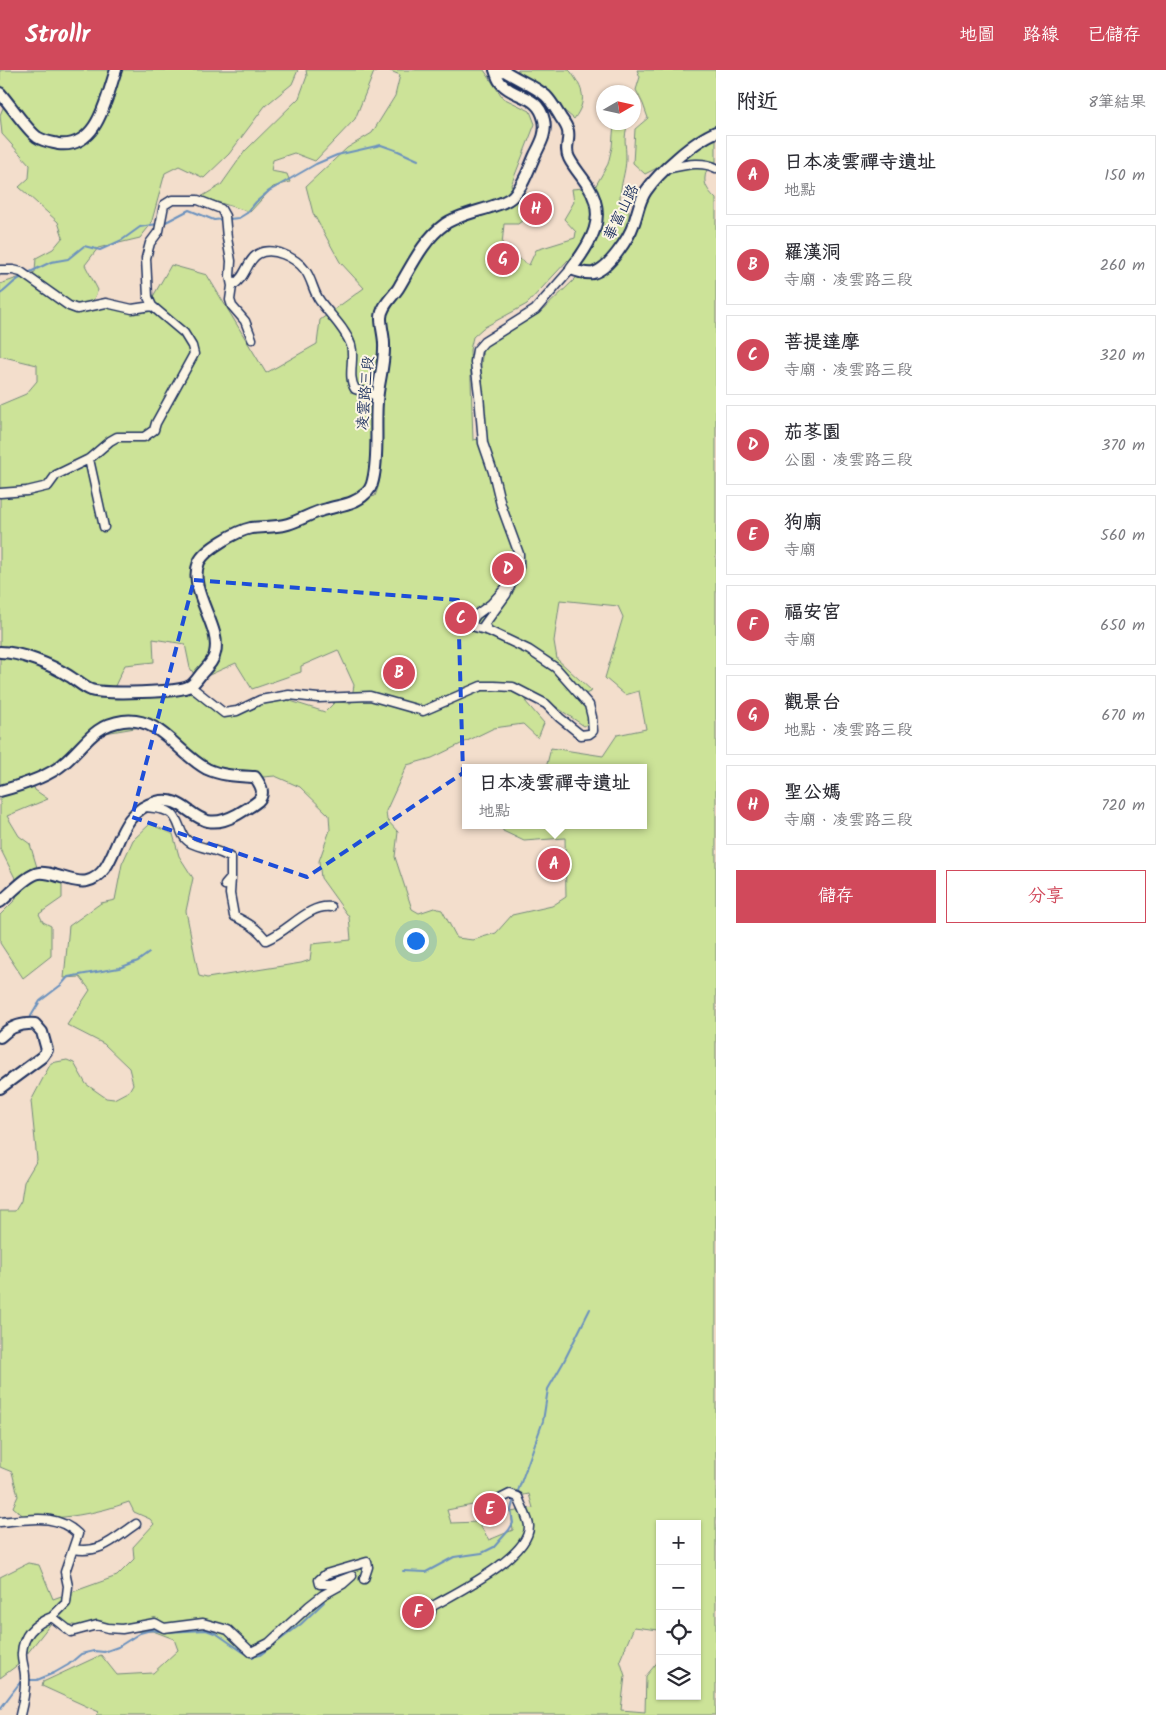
<!DOCTYPE html>
<html lang="zh-TW">
<meta charset="utf-8">
<style>
:root{--surface:#fff;--page:#f7f7f7;--text:#2b2b33;--muted:#7c7c81;--line:#e1e1e2;--accent:#d1495b}
body{margin:0;font-family:Kalam,"LXGW WenKai TC",sans-serif;background:var(--page);color:var(--text)}
.controls{position:absolute;right:15px;bottom:15px;display:grid;overflow:hidden;border-radius:0px;box-shadow:0 1px 4px #0004}
.controls button{width:45px;height:45px;display:grid;place-items:center;padding:0;border:0;border-bottom:1px solid var(--line);background:var(--surface);color:var(--text);font:25px sans-serif}
.compass{position:absolute;left:596px;top:15px;width:45px;height:45px;border-radius:50%;background:var(--surface);box-shadow:0 1px 4px #0004;rotate:81deg}
.you{position:absolute;left:415px;top:870px;width:18px;height:18px;margin:-12px;border:4px solid #fff;border-radius:50%;background:#1a73e8;box-shadow:0 0 0 8px #1a73e833}
.badge{display:grid;place-items:center;width:32px;height:32px;border-radius:50%;background:var(--accent);color:#fff;font-size:16px;font-weight:700}
.pin{position:absolute;translate:-50% -50%;border:2px solid #fff;box-shadow:0 1px 5px #0006}
.popup{position:absolute;left:462px;top:694px;width:185px;height:65px;box-sizing:border-box;display:grid;place-content:center;border-radius:0px;background:var(--surface);filter:drop-shadow(0 1px 4px #0005);font-size:16px;white-space:nowrap;color:var(--muted)}
.popup b{font-size:19px;color:var(--text)}
.popup::after{content:'';position:absolute;left:50%;top:100%;margin-left:-10px;border:10px solid transparent;border-top-color:var(--surface)}
.list{margin:0;padding:0;list-style:none}
h2{display:flex;justify-content:space-between;align-items:center;height:65px;margin:0;padding:0 20px;font-size:21px}
h2 small{font-size:16px;font-weight:400;color:var(--muted)}
.list li{display:grid;grid-template-columns:32px 1fr auto;gap:15px;align-items:center;box-sizing:border-box;height:80px;margin:0 10px 10px;padding:0 10px;border:1px solid var(--line);border-radius:0px}
.list b{display:block;font-size:19px;white-space:nowrap}
.list p{margin:0;font-size:16px;white-space:nowrap;color:var(--muted)}
.list em{font-size:16px;font-style:normal;color:var(--muted)}
.actions{display:flex;gap:10px;padding:15px 20px}
.actions a{flex:1;padding:11px 0;border:1px solid var(--accent);border-radius:0px;text-align:center;font-size:18px;color:var(--accent)}
.actions .main{background:var(--accent);color:#fff}
.icon{flex:none;width:28px;height:28px;fill:none;stroke:currentColor;stroke-width:2;stroke-linecap:round;stroke-linejoin:round}
.map{position:relative;flex:none;width:716px;height:1645px;overflow:hidden}
header{display:flex;align-items:center;gap:30px;box-sizing:border-box;height:70px;padding:0 25px;background:var(--accent);color:#fff}
header strong{font-size:24px}
nav{display:flex;gap:28px;margin-inline-start:auto;font-size:18px}
main{display:flex}
aside{flex:1;background:var(--surface)}
.map>svg:first-child{display:block}
</style>
<header>
<strong>Strollr</strong>
<nav><a>地圖</a><a>路線</a><a>已儲存</a></nav>
</header>
<main>
<div class="map">
<svg width="716" height="1645" viewBox="0 0 716 1645">
<rect width="100%" height="100%" fill="#f3decc"/>
<filter id="ink" filterUnits="userSpaceOnUse"><feTurbulence type="fractalNoise" baseFrequency=".02" numOctaves="2"/><feDisplacementMap in="SourceGraphic" scale="10" xChannelSelector="R" yChannelSelector="G"/><feConvolveMatrix kernelMatrix="1 2 1 2 8 2 1 2 1" color-interpolation-filters="sRGB"/></filter>
<g filter="url(#ink)">
<!-- green -->
<path fill="#cce398" stroke="#74897b" fill-rule="evenodd" d="M0,0H298L292,14L265,36L229,84L204,108L179,96L165,103L151,154L140,168L98,178L85,195L98,220L91,235L147,237L171,195L207,205L266,303L317,274L320,250L364,218L340,192L313,143L306,116L347,78L372,63L395,26L400,5L388,0H484L503,28L530,41L535,54L511,115L527,147L518,154H504L502,175L493,179L501,196L519,189L529,195L536,180L575,168L576,162L564,149L574,132L572,119L595,117L608,94L612,77L614,53H628C623,69 626,73 626,88C626,102 620,115 620,129C639,146 622,151 625,170L633,168C637,154 640,139 647,126C655,112 681,92 693,82L689,73L659,97L645,104L633,93L635,59L648,48L643,34L636,20L640,7L637,0H716V92L710,93C702,109 703,116 716,129V1645H96L99,1642L42,1616L43,1612L101,1585L117,1605L153,1603L178,1580L174,1569L153,1561L122,1562L52,1552L19,1594L0,1608V1507L28,1493L39,1495L53,1529L117,1506L134,1489L133,1477L154,1454L150,1449L134,1442L129,1432C96,1444 62,1449 27,1449L13,1437L18,1426L12,1402L0,1397V1141H15L21,1131L24,1112L37,1090L31,1031L51,993L67,990L74,993L86,1014L106,1028L114,1029L129,1021L133,1014L129,998L104,974L67,955L90,920L80,907L64,908L69,856L101,833L115,830L122,794L133,770L150,754L173,764L179,786L193,808L186,841L199,906L207,908L301,893L310,890L312,874L351,870L349,847L321,808L319,791L330,760L329,745L300,717L275,706L240,709L222,705L150,658L141,657L99,664L32,712L35,720L48,729L7,746L19,766L30,774L39,804L62,814V828L39,844L43,852L51,856V886L23,908L0,873V845L16,829L18,814L0,778V335L26,324L37,311V295L0,286V214L35,202L36,188L53,179L63,167L58,152L19,117L29,108L30,95L2,64L0,45L8,26L0,16ZM568,190L578,206L540,243L491,270L483,278L481,296L486,368L473,370L470,280L473,267L483,258L527,234ZM379,270L389,275C386,296 381,319 379,340C376,369 387,398 375,426L365,429L353,430L373,405L371,353ZM560,530L618,536L623,547L605,608L625,625L639,621L646,659L617,665L603,686L551,678L546,698H643V755H502L503,761L524,771L565,768L566,827L552,836L512,845L496,863L473,870L457,868L442,840L434,838L419,843L412,839L395,787L398,762L387,750L386,741L407,695L432,688L494,658L523,654L538,668L544,653L525,631L549,632L584,656L597,649L577,628L592,621L557,589L554,571ZM153,569L185,574L190,598L198,610L236,593L252,619L301,602V596L338,580L354,615L351,633L335,632L325,642L284,629L223,642L182,617L113,620L125,595L154,592ZM529,1424L533,1438L511,1442L513,1460L489,1470L478,1452L451,1453L447,1440ZM660,1454H697V1626H660V1589L646,1606L645,1642L621,1640L625,1606L620,1590L634,1557L659,1560L660,1566Z
M306,0H380L374,2L355,49L315,91L294,83L273,90L271,101L287,104L290,112L273,117L250,142L201,127L221,115L245,81L299,28L307,6Z
M517,0H569L571,2C583,19 588,30 574,49Z"/>
<g fill="none" stroke-linecap="round" stroke-linejoin="round">
<!-- stream -->
<path stroke="#6b91be" stroke-width="2" d="M229,149L239,148L247,143L256,132L269,121L316,94L337,85L381,75L398,81L418,90
M164,153L189,140L214,150L224,149
M28,203L51,192L68,189L84,176L100,180L122,170L140,157L157,154
M0,224C8,219 13,211 22,207
M31,946L40,931L61,915L68,907L119,898L138,891L149,883
M518,1421L543,1351L548,1319L563,1293L590,1239
M403,1501L426,1502L454,1487L482,1483L494,1477L509,1460L513,1453L511,1440L513,1432
M27,1610H37L54,1603L68,1595L81,1584L94,1581L104,1582L118,1577L140,1563L151,1560L166,1562L206,1560L217,1564L243,1582L252,1587L260,1585L301,1554L324,1532
M0,1639L21,1611H23"/>
<!-- minor casing -->
<g stroke="#1b2f5e" stroke-width="11">
<path id="minor" d="M666,99C682,96 700,90 716,98
M0,200H13L21,202L69,236L77,239L106,233L132,239L152,236
M232,216L230,230L232,236L245,251L252,269
M89,389L104,457
M0,423L27,421L48,416L56,405L89,389L110,371L117,367H144L154,360L156,353L194,284L192,276L184,263L152,236L148,227L146,188L150,173L159,161L164,135L172,130H198L221,139L225,146L227,168L231,191L230,206L232,216C247,207 246,191 258,184C273,176 296,188 305,200C312,209 313,222 320,231C330,245 345,258 351,275C355,289 347,306 355,319L377,326
M489,561L484,555L506,525L519,497V484L501,435L493,402L483,373L479,325L475,292L477,280L484,272L535,240L571,199
M190,616L224,643L237,641L260,630L289,625L318,628L370,626L423,641L481,616H494L513,617L546,634L560,648L581,665L589,664L593,661L592,647L589,635L556,598L529,580L489,561L475,557L471,553L476,545L491,534L512,511
M146,737C154,738 165,738 172,744C181,752 179,767 191,773C204,779 217,779 231,788V808L225,815
M231,808L230,824L234,846C246,852 258,858 266,870C288,862 308,834 331,837
M0,1452C29,1450 55,1442 78,1464L65,1502L68,1516L66,1533L52,1547
M73,1479C101,1484 114,1469 136,1454
M431,1542V1537C455,1523 530,1487 529,1456C528,1447 521,1436 518,1427L510,1424L498,1430L486,1432
M20,1645C23,1633 26,1619 25,1606C25,1598 21,1591 22,1583C23,1564 36,1553 52,1547L71,1562L97,1555L108,1558L122,1559L155,1553L164,1558L203,1553L228,1560L251,1582L269,1573L309,1536L323,1525L343,1514L352,1506L331,1514H320L319,1510L326,1504L367,1492L368,1497L364,1509"/>
</g>
<!-- tertiary casing -->
<g stroke="#1b2f5e" stroke-width="14">
<path id="tertiary" d="M503,0C516,9 535,16 546,26C552,32 556,40 561,48C564,52 567,57 568,61C570,70 564,79 569,88C574,98 582,106 588,116C608,147 591,173 571,199C579,202 585,204 593,203C609,199 629,168 634,153C638,142 639,131 646,121C659,102 694,71 716,62
M0,23C9,33 27,60 37,67C43,71 50,72 58,74C98,79 106,28 116,0
M0,582C20,582 52,595 69,606C76,610 83,617 91,620C104,624 179,623 190,616C194,614 198,608 201,604C206,598 214,591 215,583C222,556 187,521 199,492C205,479 237,461 251,458C264,456 274,458 288,454C301,450 313,442 327,439C340,435 355,434 365,424C369,421 372,415 373,410C379,385 375,357 377,332C378,313 385,294 384,274C384,266 381,257 381,248C381,236 393,227 399,217C412,195 424,169 445,154C461,142 502,138 513,126C524,115 529,98 535,85C541,73 547,63 544,50C538,24 516,29 502,14C498,11 497,5 495,0
M0,721C19,716 48,707 63,694C84,677 93,655 123,651C160,646 178,684 207,699C222,706 239,706 255,707C260,714 266,723 258,731C252,736 243,741 236,745C193,768 191,723 156,732C111,743 121,803 87,811C78,813 70,809 61,807C54,805 46,802 39,803C28,804 9,825 0,832
M0,967C10,957 22,953 35,954L42,962L47,980L42,987L0,1018"/>
</g>
<!-- minor -->
<use href="#minor" stroke="#fcf5e5" stroke-width="8"/>
<!-- tertiary -->
<use href="#tertiary" stroke="#fcf5e5" stroke-width="10"/>
</g>
</g>
<!-- marked area -->
<path fill="none" stroke="#1d4ed8" stroke-width="4" stroke-dasharray="10 6" stroke-linejoin="round" d="M194,510L458,530L463,703L307,807L132,747Z"/>
<g text-anchor="middle" stroke-width="4" stroke-linejoin="round" paint-order="stroke">
<!-- street labels -->
<g font-size="15" fill="#1b2f5e" stroke="#fcf5e5">
<text transform="translate(621 142) rotate(-64)" y="5">華富山路</text>
<text transform="translate(365 323) rotate(-85)" y="5">凌雲路三段</text>
</g>
</g>
</svg>
<div class="controls">
<button>+</button>
<button>−</button>
<button><svg class="icon" aria-label="locate" viewBox="0 0 24 24"><circle cx="12" cy="12" r="6"/><path d="M12 2v4M12 18v4M2 12h4M18 12h4"/></svg></button>
<button><svg class="icon" aria-label="layers" viewBox="0 0 24 24"><path d="M12 4l9 5-9 5-9-5zM3 14l9 5 9-5"/></svg></button>
</div>
<svg class="compass" viewBox="-18 -18 36 36"><path d="M0-13l5 13h-10z" fill="#e53935"/><path d="M0 13l5-13h-10z" fill="#7c7c81"/></svg>
<div class="you"></div>
<div class="pin badge" style="left:554px;top:794px">A</div>
<div class="popup"><b>日本凌雲禪寺遺址</b>地點</div>
<div class="pin badge" style="left:399px;top:603px">B</div>
<div class="pin badge" style="left:461px;top:548px">C</div>
<div class="pin badge" style="left:508px;top:499px">D</div>
<div class="pin badge" style="left:490px;top:1439px">E</div>
<div class="pin badge" style="left:418px;top:1542px">F</div>
<div class="pin badge" style="left:503px;top:189px">G</div>
<div class="pin badge" style="left:536px;top:139px">H</div>
</div>
<aside>
<h2>附近<small>8筆結果</small></h2>
<ul class="list">
<li><span class="badge">A</span><div><b>日本凌雲禪寺遺址</b><p>地點</p></div><em>150 m</em></li>
<li><span class="badge">B</span><div><b>羅漢洞</b><p>寺廟 · 凌雲路三段</p></div><em>260 m</em></li>
<li><span class="badge">C</span><div><b>菩提達摩</b><p>寺廟 · 凌雲路三段</p></div><em>320 m</em></li>
<li><span class="badge">D</span><div><b>茄苳園</b><p>公園 · 凌雲路三段</p></div><em>370 m</em></li>
<li><span class="badge">E</span><div><b>狗廟</b><p>寺廟</p></div><em>560 m</em></li>
<li><span class="badge">F</span><div><b>福安宮</b><p>寺廟</p></div><em>650 m</em></li>
<li><span class="badge">G</span><div><b>觀景台</b><p>地點 · 凌雲路三段</p></div><em>670 m</em></li>
<li><span class="badge">H</span><div><b>聖公媽</b><p>寺廟 · 凌雲路三段</p></div><em>720 m</em></li>
</ul>
<div class="actions"><a class="main">儲存</a><a>分享</a></div>
</aside>
</main>
